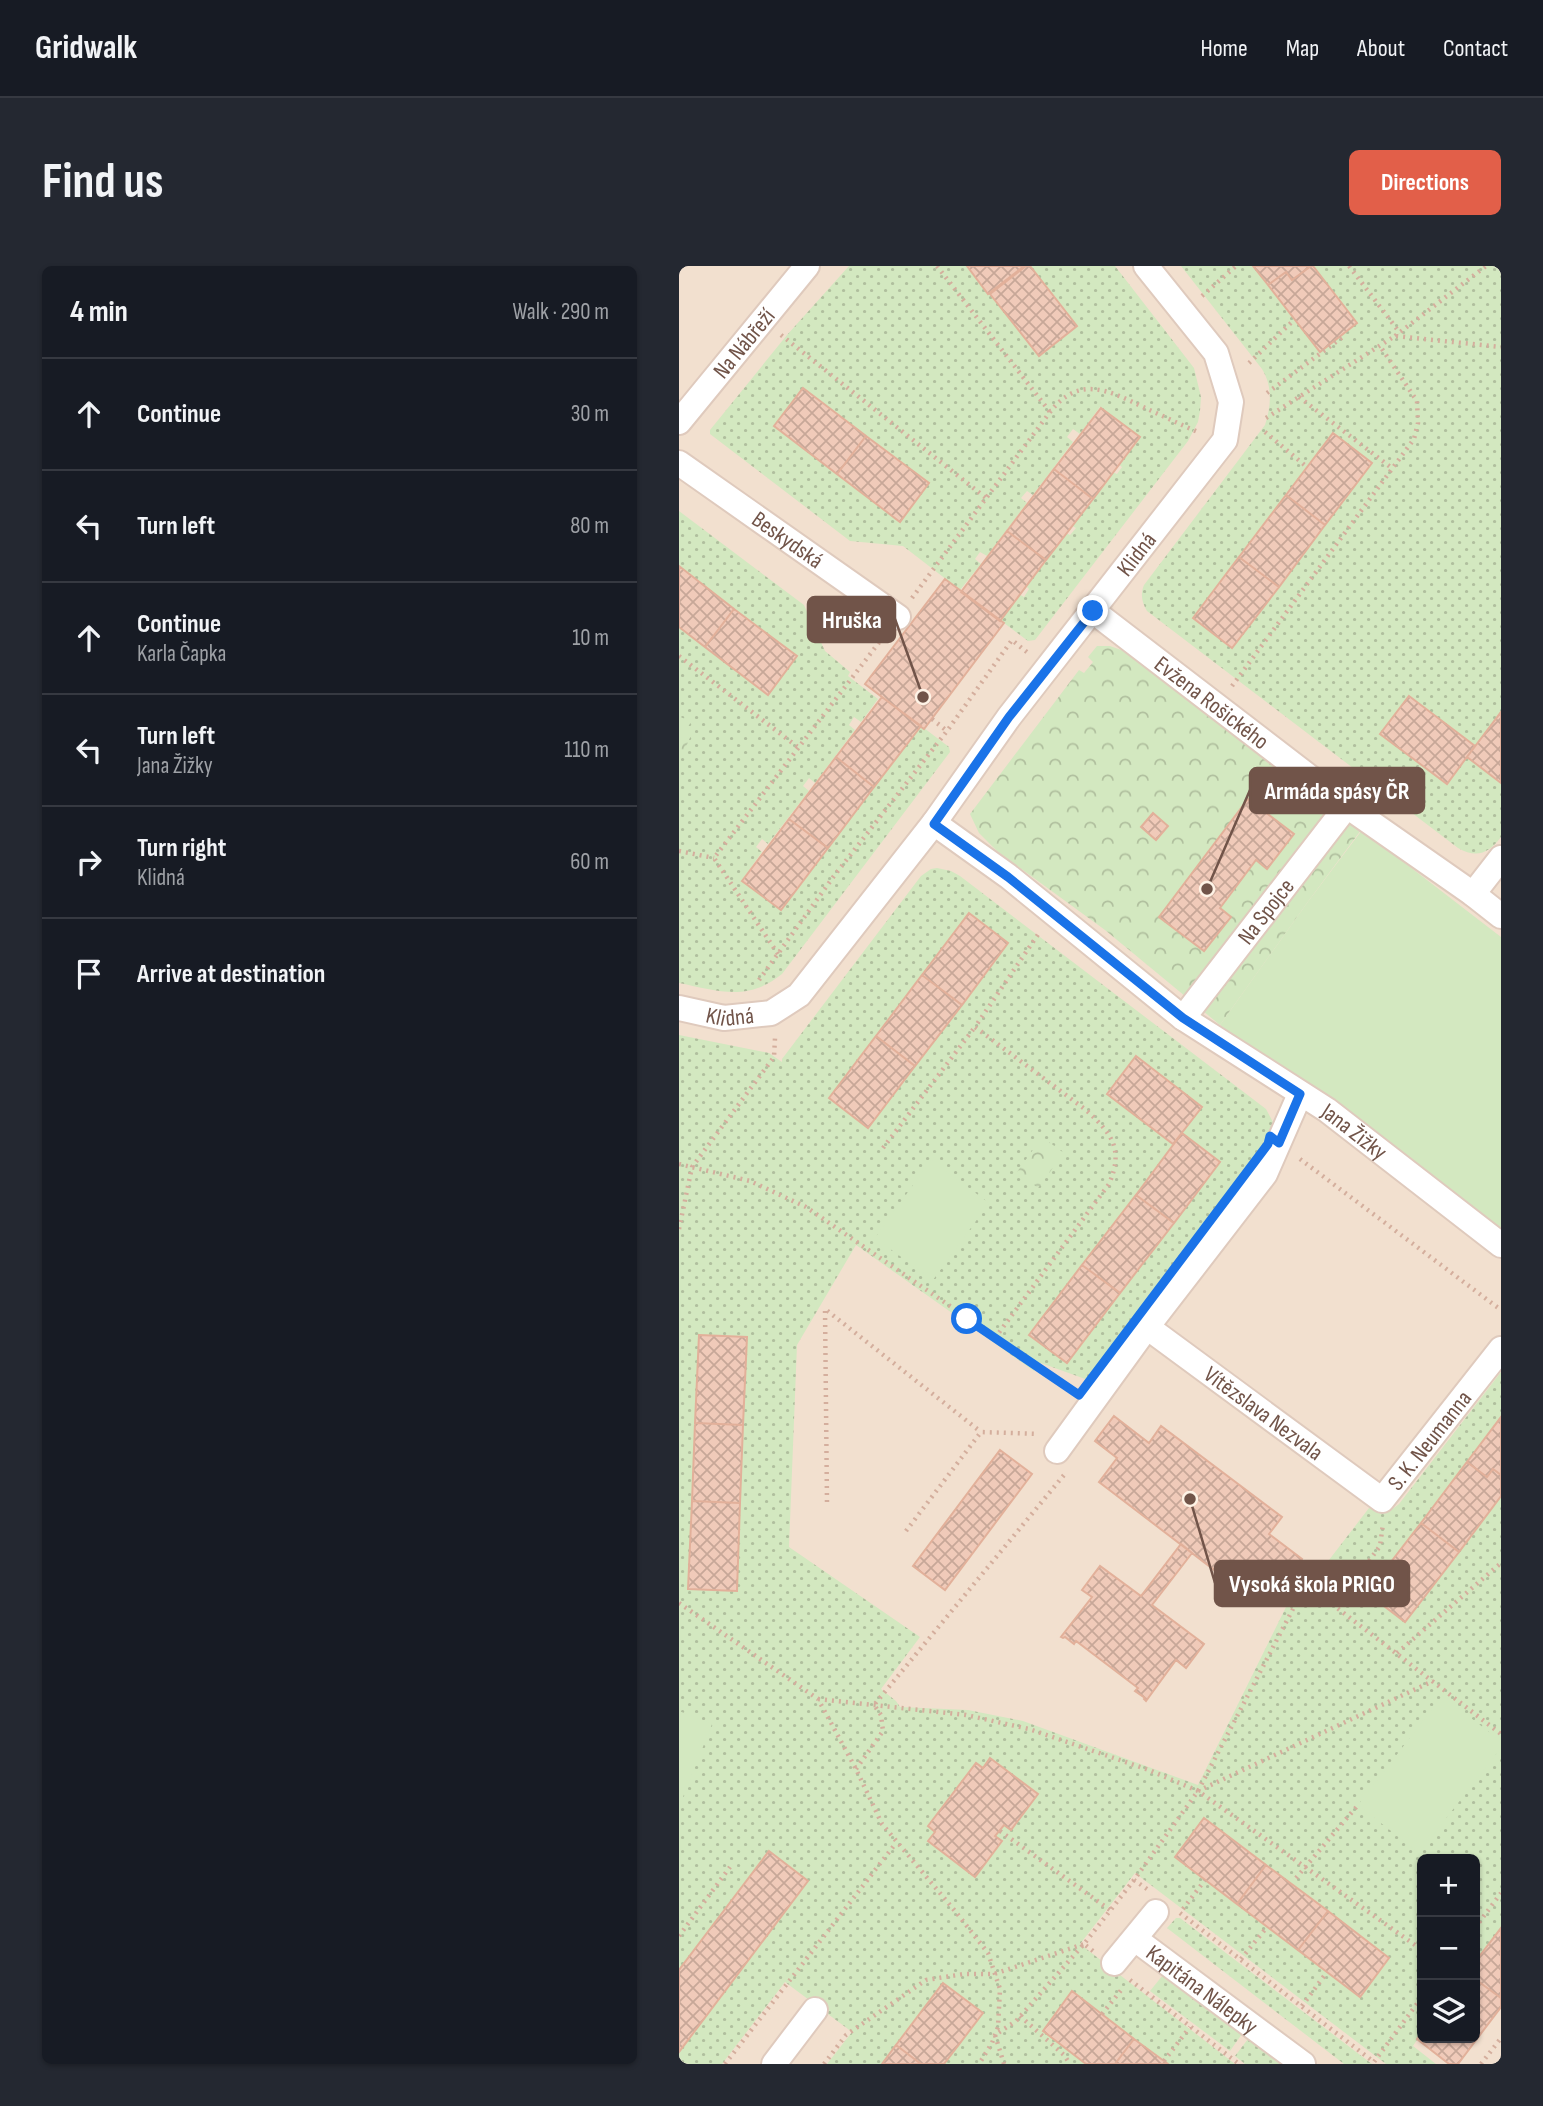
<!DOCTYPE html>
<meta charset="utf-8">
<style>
:root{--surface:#171b24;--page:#242831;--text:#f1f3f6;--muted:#9ea1a6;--line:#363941;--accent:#e25f49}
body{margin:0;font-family:"Sofia Sans Condensed",sans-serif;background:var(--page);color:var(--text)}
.controls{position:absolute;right:21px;bottom:21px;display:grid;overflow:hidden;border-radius:10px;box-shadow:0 2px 5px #0004}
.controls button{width:63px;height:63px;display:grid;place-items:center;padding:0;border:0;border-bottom:2px solid var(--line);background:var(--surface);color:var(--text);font:35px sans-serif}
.stop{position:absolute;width:21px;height:21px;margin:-16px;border:5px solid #1a73e8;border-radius:50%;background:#fff}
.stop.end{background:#1a73e8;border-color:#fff;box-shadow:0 2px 7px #0008}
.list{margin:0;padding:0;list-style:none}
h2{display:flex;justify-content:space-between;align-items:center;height:91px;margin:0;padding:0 28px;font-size:30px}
h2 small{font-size:23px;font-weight:400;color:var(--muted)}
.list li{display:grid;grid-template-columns:46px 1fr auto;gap:21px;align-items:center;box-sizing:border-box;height:112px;padding:0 28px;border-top:2px solid var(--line)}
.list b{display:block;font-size:26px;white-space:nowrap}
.list p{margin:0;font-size:23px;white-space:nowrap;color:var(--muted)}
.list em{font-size:23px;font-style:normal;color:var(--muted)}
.icon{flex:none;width:38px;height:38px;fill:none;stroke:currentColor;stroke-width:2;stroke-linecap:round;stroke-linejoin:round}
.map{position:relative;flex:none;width:822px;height:1798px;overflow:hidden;border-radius:10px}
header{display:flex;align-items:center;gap:42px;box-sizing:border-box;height:98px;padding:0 35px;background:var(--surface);border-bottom:2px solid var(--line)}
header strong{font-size:33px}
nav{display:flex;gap:38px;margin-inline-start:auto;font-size:24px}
.intro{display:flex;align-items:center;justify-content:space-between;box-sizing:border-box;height:168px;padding:0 42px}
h1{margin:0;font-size:49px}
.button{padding:18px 32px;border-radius:10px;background:var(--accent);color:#fff;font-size:24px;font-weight:700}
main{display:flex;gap:42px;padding:0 42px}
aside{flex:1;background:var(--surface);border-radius:10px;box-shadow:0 2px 5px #0004}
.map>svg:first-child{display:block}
</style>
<header>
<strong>Gridwalk</strong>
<nav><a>Home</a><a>Map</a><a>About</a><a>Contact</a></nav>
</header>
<div class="intro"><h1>Find us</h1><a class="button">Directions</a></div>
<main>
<aside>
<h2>4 min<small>Walk · 290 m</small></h2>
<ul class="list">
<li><svg class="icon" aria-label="ahead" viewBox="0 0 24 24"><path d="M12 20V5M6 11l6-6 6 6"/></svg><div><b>Continue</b></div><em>30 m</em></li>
<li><svg class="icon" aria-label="left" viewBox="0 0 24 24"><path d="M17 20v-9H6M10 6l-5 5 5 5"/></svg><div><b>Turn left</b></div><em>80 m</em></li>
<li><svg class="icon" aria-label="ahead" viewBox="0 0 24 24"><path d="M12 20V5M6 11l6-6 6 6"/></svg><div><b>Continue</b><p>Karla Čapka</p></div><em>10 m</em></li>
<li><svg class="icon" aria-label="left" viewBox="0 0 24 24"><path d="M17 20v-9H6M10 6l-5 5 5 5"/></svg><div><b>Turn left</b><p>Jana Žižky</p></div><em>110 m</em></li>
<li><svg class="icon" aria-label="right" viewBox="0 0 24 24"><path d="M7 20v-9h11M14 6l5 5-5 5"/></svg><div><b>Turn right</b><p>Klidná</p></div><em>60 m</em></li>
<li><svg class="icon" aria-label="arrive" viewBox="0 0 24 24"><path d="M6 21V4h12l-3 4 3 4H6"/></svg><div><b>Arrive at destination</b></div></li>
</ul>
</aside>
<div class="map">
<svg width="822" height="1798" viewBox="0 0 822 1798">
<defs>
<pattern id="grass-dots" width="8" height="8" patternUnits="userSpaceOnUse" patternTransform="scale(1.75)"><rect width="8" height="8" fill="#d3e8c0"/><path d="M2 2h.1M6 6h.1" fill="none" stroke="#b0bf9e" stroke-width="1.8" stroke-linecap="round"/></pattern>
<pattern id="forest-crowns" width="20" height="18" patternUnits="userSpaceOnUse" patternTransform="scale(1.75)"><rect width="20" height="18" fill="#d3e8c0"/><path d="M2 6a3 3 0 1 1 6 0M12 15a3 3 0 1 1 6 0" fill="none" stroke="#b0bf9e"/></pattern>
<pattern id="building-cross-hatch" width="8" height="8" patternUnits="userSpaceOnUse" patternTransform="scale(1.75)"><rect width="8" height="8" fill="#f0cab9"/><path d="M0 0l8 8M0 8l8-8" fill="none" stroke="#c7a798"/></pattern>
</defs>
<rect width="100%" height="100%" fill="#fbefe0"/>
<!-- residential -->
<path fill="#f2e0cf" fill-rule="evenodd" d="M0,0H822V1798H0ZM743,1593H796V1772H743Z"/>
<!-- grass -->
<path fill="url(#grass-dots)" d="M170,0H436L515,102L522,131L521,145L519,156L509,175L356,374L349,375L321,354L340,328L345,331L350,323L347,320L387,267L391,269L397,262L392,259L433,206L438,208L443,201L439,198L460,170L421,141L401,168L394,163L388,171L394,176L354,229L348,225L342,232L348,237L308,290L301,286L296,293L302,298L281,324L224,280L171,275L31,168V164L108,69Z
M502,0H822V571C810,587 798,593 779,582L468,345C463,337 461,328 465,319L586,159C592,140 594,121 583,103Z
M0,245L125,339L146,385L171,406L169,410L199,433L182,456L175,451L170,459L176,464L136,517L130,512L124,520L130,525L89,578L83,573L77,581L83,586L63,614L101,643L122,615L124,616L241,459L270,481L271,486L103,708C68,736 40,725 0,717Z
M258,602L272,605L281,610L587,843L595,858L591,874L409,1114L362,1097L355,1105L177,979L118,1079L110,1281L241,1371L202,1423L217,1435L221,1441L289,1444L344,1455L519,1519L607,1341L635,1304L640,1307L690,1242L712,1244L720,1238L822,1106V1662L796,1696V1593H743V1766L734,1780L757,1798H707L456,1607L401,1678L556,1798H148L173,1766L106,1716L43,1798H0V769L90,787L103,796V793L242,610L252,603Z
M497,1652H501L693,1798H665L488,1662Z
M484,1709L563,1768L551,1785L471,1725Z
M569,1773L602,1798H566L556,1790Z"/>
<!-- forest -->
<path fill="url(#forest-crowns)" d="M418,380H431L445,385L633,527L628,533L634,540L640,535L636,530L682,564L628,637L541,759L426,664L318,585L300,567L291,548L400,404L405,407L414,396L409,391Z
M0,450L12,456L7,464L13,467L3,490L0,488Z
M363,871L385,887L359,922L338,906Z"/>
<!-- pitch -->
<path fill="#d3e8c0" d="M683,564L822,671V969L541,759L628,637Z
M252,894L310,937L254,1014L196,972Z
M763,1430L822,1475V1482L740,1587L679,1539Z
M0,1445L33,1458L0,1541Z"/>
<!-- building -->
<path fill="url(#building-cross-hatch)" stroke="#e2b09a" stroke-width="2" d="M288,0H345L309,28Z
M347,0H351L398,60L360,90L311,28Z
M574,0H632L613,14L607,6L589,19Z
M632,0H634L678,57L641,86L589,19L607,6L613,14Z
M124,122L187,170L158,208L95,160Z
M422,142L461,171L414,233L375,203Z
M654,167L693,197L646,259L607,229Z
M187,170L250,217L221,256L158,208Z
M375,203L414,233L367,294L328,265Z
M607,229L646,259L600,321L560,291Z
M328,265L367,294L321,355L282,326Z
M560,291L600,321L553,382L514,352Z
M0,300L55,343L26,381L0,361Z
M266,313L325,357L245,463L186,418Z
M55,343L118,390L89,429L26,381Z
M730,430L796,480L768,518L701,468Z
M203,431L242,460L195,521L157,491Z
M822,446V517L788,491Z
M157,491L195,521L149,582L110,553Z
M569,533L615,568L588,603L577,594L541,642L552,651L525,685L480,651Z
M474,547L489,560L477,574L462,561Z
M110,553L149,582L102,644L63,615Z
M290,647L329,677L283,739L243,709Z
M243,709L283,739L236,800L197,770Z
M197,770L236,800L189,862L150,832Z
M457,790L523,841L494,878L428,828Z
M503,867L541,896L495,957L457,929Z
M457,929L495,957L441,1027L403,999Z
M403,999L441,1027L388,1097L350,1069Z
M20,1069L68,1071L64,1159L16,1157Z
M435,1150L470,1177L482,1160L603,1251L590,1268L623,1293L604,1318L583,1302L564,1326L420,1216L438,1192L416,1175Z
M822,1151V1209L814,1203L808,1211L788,1196Z
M16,1157L64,1159L61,1237L13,1235Z
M321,1184L353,1208L266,1324L234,1300Z
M788,1196L808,1211L814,1203L822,1209V1230L780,1286L742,1257Z
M13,1235L61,1237L58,1325L9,1323Z
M742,1257L780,1286L726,1356L688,1327Z
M502,1278L513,1287L473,1339L525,1378L507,1402L497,1394L467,1435L465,1433L466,1432L456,1425L459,1422L397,1375L395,1378L386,1371L384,1372L382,1371L413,1331L403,1324L421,1300L462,1330Z
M311,1492L359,1528L332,1564L325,1559L316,1570L323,1575L296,1611L249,1575L256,1566L249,1560L297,1497L304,1502Z
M525,1552L587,1599L558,1638L496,1591Z
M90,1585L129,1615L0,1786V1704Z
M587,1599L649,1645L619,1684L558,1638Z
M649,1645L710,1692L681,1731L619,1684Z
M822,1662V1732L796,1713V1696Z
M796,1713L822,1732V1741L779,1798H770L738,1773L743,1766V1772H796Z
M264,1717L304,1747L265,1798H242L217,1779Z
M393,1725L455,1773L436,1798H407L364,1765Z
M455,1773L485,1795L489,1798H436Z
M217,1779L242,1798H203Z"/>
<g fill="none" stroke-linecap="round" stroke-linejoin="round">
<!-- street casing -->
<g stroke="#dfcabd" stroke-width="28">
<g id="street">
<path id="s1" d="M0,156L128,0"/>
<path id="s2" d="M0,197L219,351"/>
<path id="s3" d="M414,345L668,540L794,628L822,650"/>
<path id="s4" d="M255,557L329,610L504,752L648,844L822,979"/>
<path d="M794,628L822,592"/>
<path id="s5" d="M0,742L45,752L92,747L120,729L255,557L330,451L546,174L552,136L537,87L467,0"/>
<path id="s6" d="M504,752L668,540"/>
<path id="s7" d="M468,1061L703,1234L822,1083"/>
<path d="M378,1185L468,1061L586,908L621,828"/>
<path id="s8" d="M456,1673L624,1798"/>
<path d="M435,1697L477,1646"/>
<path d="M95,1798L136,1744"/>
</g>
</g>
<!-- path -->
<path stroke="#d4ae9d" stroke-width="4.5" stroke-dasharray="2 5" stroke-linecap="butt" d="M258,0L371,146
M670,0L721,67
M523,30L557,0
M102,69L307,232
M716,70L807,0
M570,97L616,53
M588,127L665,70
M620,131L714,203
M587,152L716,70L822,81
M586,166L628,201
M233,332L371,146C400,109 429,124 464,141C482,149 500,158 519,166
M0,390L120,482
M553,420L735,173L739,157L738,135L701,80
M253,453L268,465
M0,585L35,592
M99,688L35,592L205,370
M80,714L155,610L268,465L333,374L349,387
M204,882L296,761
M621,893L822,1044
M0,898L71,915L127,941L393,1124
M0,963L13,901L95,791L96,772
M316,1072L430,918C445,883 433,868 407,844L296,761L360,667
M148,1236L146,1043L302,1166
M227,1265L302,1166L359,1168
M0,1337L139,1433L177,1503L203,1558L276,1645L309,1687L321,1723L319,1761L313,1777L300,1798
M657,1340L701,1280L704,1258
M718,1387L822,1297
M139,1433L287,1449L350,1463L470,1504L519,1525
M177,1503L204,1465L202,1449L195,1439L385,1209
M321,1565L431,1644
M617,1612L679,1539
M468,1623L455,1614L519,1525L627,1318L822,1468
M504,1643L526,1614
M501,1647L695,1796L743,1731
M796,1662L822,1627
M0,1670L51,1601
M736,1679L519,1525L754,1415
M414,1685L405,1678L455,1614
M562,1693L588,1661
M451,1714L560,1798
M623,1740L648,1706
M423,1748L443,1723
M341,1750L385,1789L391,1798
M485,1795L511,1761
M46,1798L217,1577
M145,1798L167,1769L247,1714L285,1708H315L405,1678
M325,1798L316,1769L337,1755L404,1679
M802,1798L822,1772"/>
<!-- street -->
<use href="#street" stroke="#fff" stroke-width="24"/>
</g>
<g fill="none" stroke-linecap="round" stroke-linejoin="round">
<!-- route -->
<path stroke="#1a73e8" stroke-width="9" d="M288,1053L400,1129L589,878L591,870L600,877L621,828L504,752L329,611L255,558L330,451L414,345"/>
</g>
<g text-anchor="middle" stroke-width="7" stroke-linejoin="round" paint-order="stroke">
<!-- street labels -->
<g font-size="23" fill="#715449" stroke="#fef3e6">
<text dy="8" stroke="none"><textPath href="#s1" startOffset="102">Na Nábřeží</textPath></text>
<text dy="8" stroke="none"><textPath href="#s2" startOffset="133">Beskydská</textPath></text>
<text dy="8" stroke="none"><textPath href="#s5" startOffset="682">Klidná</textPath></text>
<text dy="8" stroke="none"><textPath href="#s3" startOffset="150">Evžena Rošického</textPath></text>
<text dy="8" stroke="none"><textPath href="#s6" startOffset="135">Na Spojce</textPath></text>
<text dy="8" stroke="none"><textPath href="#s5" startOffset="52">Klidná</textPath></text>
<text dy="8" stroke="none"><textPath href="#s4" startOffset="522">Jana Žižky</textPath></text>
<text dy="8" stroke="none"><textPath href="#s7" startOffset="145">Vítězslava Nezvala</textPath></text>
<text dy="8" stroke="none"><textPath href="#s7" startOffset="368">S. K. Neumanna</textPath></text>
<text dy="8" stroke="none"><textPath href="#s8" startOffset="84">Kapitána Nálepky</textPath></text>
</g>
</g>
<!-- callouts -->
<path fill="none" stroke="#715449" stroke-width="2.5" d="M244 431L216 353M528 623L571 524M511 1233L536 1317"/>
<g fill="#715449" stroke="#fef3e6" stroke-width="2.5">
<circle cx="244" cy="431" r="7"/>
<circle cx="528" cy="623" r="7"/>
<circle cx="511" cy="1233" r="7"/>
</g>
<g fill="#715449" stroke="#715449" stroke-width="2.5">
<rect x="129" y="331" width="87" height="45" rx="7"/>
<rect x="571" y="502" width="174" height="45" rx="7"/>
<rect x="536" y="1295" width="194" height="45" rx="7"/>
</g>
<g font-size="24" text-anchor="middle" font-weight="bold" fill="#fff">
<text x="173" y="362">Hruška</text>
<text x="658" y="533">Armáda spásy ČR</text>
<text x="633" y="1326">Vysoká škola PRIGO</text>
</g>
</svg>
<div class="controls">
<button>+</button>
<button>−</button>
<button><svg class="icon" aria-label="layers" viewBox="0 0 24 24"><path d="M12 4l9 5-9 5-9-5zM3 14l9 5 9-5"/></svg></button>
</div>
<div class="stop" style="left:288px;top:1053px"></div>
<div class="stop end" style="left:414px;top:345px"></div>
</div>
</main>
